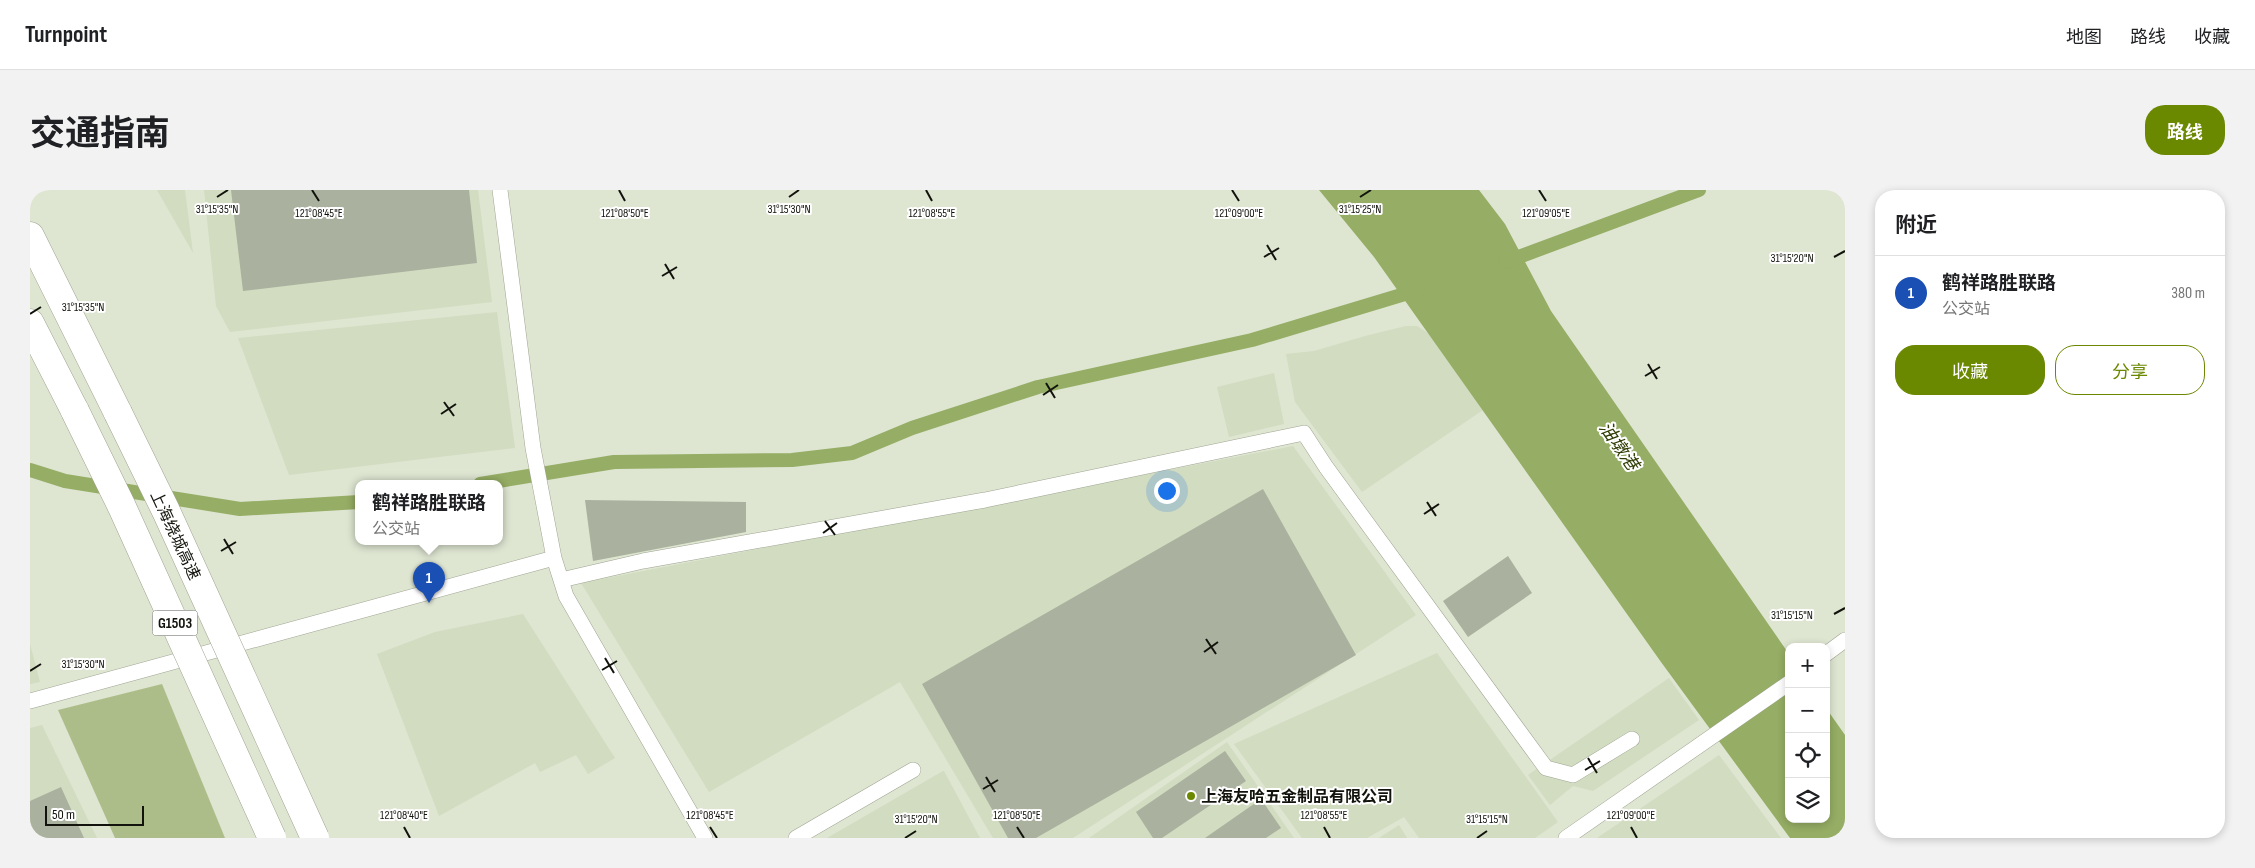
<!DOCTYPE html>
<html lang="zh">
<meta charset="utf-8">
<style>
:root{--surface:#fff;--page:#f2f2f2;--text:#202124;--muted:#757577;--line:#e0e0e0;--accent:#6b8801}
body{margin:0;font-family:"Sofia Sans Condensed","Noto Sans SC",sans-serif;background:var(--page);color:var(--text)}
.controls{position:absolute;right:15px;bottom:15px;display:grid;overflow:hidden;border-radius:10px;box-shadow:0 2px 8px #0003}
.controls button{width:45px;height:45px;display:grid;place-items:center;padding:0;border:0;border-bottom:1px solid var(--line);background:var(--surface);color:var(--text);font:25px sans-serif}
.scale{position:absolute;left:15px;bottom:12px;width:99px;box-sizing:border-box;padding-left:5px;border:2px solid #11130c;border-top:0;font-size:14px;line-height:18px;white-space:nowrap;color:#11130c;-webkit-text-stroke:4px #fff;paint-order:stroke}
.you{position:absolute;left:1136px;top:300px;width:18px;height:18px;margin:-12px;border:4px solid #fff;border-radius:50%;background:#1a73e8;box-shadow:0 0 0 8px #1a73e833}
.badge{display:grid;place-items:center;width:32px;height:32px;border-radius:50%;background:var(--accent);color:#fff;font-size:16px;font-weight:700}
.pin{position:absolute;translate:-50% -41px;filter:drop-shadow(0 1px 2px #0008)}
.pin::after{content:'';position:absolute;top:26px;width:18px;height:15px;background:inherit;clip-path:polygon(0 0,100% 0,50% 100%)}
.popup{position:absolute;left:325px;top:290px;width:148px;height:65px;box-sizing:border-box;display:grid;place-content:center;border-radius:10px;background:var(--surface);filter:drop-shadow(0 1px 4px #0005);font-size:16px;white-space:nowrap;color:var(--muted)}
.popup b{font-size:19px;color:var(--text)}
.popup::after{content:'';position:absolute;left:50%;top:100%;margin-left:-10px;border:10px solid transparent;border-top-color:var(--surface)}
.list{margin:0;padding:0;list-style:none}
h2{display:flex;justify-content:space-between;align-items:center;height:65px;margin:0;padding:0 20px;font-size:21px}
h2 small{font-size:16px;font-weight:400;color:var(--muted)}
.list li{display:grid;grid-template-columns:32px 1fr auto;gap:15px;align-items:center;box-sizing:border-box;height:75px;padding:0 20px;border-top:1px solid var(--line)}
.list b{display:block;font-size:19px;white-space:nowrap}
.list p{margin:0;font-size:16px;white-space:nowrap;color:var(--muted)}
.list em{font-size:16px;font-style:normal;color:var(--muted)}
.actions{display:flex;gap:10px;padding:15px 20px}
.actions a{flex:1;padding:11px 0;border:1px solid var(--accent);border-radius:20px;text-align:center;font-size:18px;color:var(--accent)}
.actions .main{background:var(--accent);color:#fff}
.icon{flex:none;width:28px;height:28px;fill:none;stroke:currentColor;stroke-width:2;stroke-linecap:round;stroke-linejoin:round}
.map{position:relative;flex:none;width:1815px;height:648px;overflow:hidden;border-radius:20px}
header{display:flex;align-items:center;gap:30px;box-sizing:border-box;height:70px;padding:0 25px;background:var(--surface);border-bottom:1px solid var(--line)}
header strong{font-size:24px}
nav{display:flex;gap:28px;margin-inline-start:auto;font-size:18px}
.intro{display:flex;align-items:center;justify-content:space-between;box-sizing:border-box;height:120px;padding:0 30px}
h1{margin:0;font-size:35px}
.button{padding:12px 22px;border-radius:20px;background:var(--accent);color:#fff;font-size:18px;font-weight:700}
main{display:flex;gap:30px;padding:0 30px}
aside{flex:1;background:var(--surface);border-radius:20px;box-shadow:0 2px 8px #0003}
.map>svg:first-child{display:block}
</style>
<header>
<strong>Turnpoint</strong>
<nav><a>地图</a><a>路线</a><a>收藏</a></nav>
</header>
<div class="intro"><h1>交通指南</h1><a class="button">路线</a></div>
<main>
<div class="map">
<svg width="1815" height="648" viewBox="0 0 1815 648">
<rect width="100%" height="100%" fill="#dee5d1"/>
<!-- built -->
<path fill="#d2dcc1" d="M127,0H155L163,63Z
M174,0H448L462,112L200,142L186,116Z
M467,122L485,258L259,285L208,148Z
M1376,136H1387L1398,143L1453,220L1332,302L1265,212L1256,164L1284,161L1335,146Z
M1244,183L1254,234L1199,247L1187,197Z
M1263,256L1386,425L1043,648H963L870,492L679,602L551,393Z
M493,424L585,568L558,584L546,565L510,582L505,573L409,626L347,464L405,442Z
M0,454L10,492L0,494Z
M1407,463L1528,632L1505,648H1389L1374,627L1337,648H1272L1204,554Z
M1639,488L1669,530L1563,601L1543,596L1520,615L1498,585Z
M12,535L67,648H0V538Z
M1197,552L1264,648H1059Z
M1689,565L1751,648H1567Z
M914,581L950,648H797L913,581Z
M1369,635L1377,648H1349Z"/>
<!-- green -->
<path fill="#acbd8a" d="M132,494L195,648H85L28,520Z"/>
<!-- water -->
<path fill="#95ad64" d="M1289,0H1449L1475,34L1521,121L1759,464V629H1796V518L1815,545V648H1760L1631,472L1344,67Z"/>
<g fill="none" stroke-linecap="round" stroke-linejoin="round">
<!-- canal -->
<path stroke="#95ad64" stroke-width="14" d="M1475,72L1669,0
M0,280L35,291L210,319L329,312
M450,294L584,272L762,270L822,263L882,238L1008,197L1222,150L1388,100"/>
</g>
<!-- building -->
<path fill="#aab19e" d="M201,0H439L447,73L213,101Z
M1233,299L1326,465L1006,648H978L892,494Z
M555,310L716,312V342L563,371Z
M1478,366L1502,403L1438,447L1413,411Z
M1195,561L1216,591L1132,648H1123L1106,622Z
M31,597L54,648H0V611Z
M1231,609L1251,638L1236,648H1175Z"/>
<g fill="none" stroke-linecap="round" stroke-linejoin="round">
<!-- minor casing -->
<g stroke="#9ea592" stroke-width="16">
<path id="minor" d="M470,0L503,258L524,368L536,406L675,648
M531,390L613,371L955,310L1274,243L1296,277L1516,578L1543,585L1602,549
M1796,464L1815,450
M0,511L524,368
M766,648L883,580
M1536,648L1759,493"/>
</g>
<!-- motorway casing -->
<g stroke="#9ea592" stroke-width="29">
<path id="motorway" d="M0,46L88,223
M0,133L45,221"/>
</g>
<!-- minor -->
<use href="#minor" stroke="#fff" stroke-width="15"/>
<!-- motorway -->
<use href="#motorway" stroke="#fff" stroke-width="28"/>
<!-- motorway-bridge casing -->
<g stroke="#9ea592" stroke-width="29" stroke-linecap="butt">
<path id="motorway-bridge" d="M45,221L92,317L242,648
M88,223L136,321L285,648"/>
</g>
<!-- motorway-bridge -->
<use href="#motorway-bridge" stroke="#fff" stroke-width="28"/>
</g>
<!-- ticks -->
<path fill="none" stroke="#11130c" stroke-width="2" d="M282,0L289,11M589,0L595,11M896,0L902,11M1202,0L1209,11M1509,0L1516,11M187,7L198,0M759,7L769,0M1330,7L1341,0M1237,55L1246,70M1234,67L1249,58M1804,67L1815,61M635,74L644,89M632,86L647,77M0,124L11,117M1618,174L1627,189M1615,186L1630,177M1016,193L1025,208M1013,205L1028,195M414,212L424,226M411,224L426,214M1397,312L1406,326M1394,324L1409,314M795,331L805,345M793,343L807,333M194,349L203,364M191,361L206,352M1804,424L1815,418M1176,449L1186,464M1174,462L1188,452M575,468L584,483M572,480L587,471M0,481L11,474M1558,568L1567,583M1555,580L1570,571M956,587L965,602M953,599L968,590M374,637L380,648M680,637L687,648M987,637L994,648M1294,637L1300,648M1601,637L1607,648M875,648L886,641M1447,648L1457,641"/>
<!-- markers -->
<circle fill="#6b8801" stroke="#fff" stroke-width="2" cx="1161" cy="606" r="5"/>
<g text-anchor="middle" stroke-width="4" stroke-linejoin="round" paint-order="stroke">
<!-- shield labels -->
<rect fill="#fff" stroke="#585a55" stroke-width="1" x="122.5" y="420.5" width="45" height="25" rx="4"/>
<g font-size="15" font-weight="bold" fill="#11130c">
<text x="145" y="438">G1503</text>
</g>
<!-- street labels -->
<g font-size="16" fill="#11130c" stroke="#fff">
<text transform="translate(146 345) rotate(65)" y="6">上海绕城高速</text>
</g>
<!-- poi labels -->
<g font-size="16" font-weight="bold" fill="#11130c" stroke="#fff" text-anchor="start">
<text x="1171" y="612">上海友哈五金制品有限公司</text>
</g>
<!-- water labels -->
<g font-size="18" font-style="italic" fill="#303e05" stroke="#fff">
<text transform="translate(1589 256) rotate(55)" y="6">油墩港</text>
</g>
</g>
<g font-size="12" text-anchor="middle" fill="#11130c" stroke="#fff" stroke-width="4" stroke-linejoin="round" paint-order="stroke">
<text x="759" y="23">31°15'30"N</text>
<text x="187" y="23">31°15'35"N</text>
<text x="1330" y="23">31°15'25"N</text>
<text x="1209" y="27">121°09'00"E</text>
<text x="1516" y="27">121°09'05"E</text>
<text x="289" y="27">121°08'45"E</text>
<text x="595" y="27">121°08'50"E</text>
<text x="902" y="27">121°08'55"E</text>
<text x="1762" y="72">31°15'20"N</text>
<text x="53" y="121">31°15'35"N</text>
<text x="1762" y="429">31°15'15"N</text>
<text x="53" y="478">31°15'30"N</text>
<text x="374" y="629">121°08'40"E</text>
<text x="680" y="629">121°08'45"E</text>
<text x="987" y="629">121°08'50"E</text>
<text x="1294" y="629">121°08'55"E</text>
<text x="1601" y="629">121°09'00"E</text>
<text x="886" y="633">31°15'20"N</text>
<text x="1457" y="633">31°15'15"N</text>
</g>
</svg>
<div class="controls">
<button>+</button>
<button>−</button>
<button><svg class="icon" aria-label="locate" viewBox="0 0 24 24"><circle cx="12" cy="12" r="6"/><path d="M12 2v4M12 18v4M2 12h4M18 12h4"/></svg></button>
<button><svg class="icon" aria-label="layers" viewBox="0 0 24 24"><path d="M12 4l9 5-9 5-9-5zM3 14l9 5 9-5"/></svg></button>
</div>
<div class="scale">50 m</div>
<div class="you"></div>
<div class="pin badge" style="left:399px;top:413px;background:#1a4fb4">1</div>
<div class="popup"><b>鹤祥路胜联路</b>公交站</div>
</div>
<aside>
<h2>附近<small></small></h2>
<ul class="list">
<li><span class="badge" style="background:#1a4fb4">1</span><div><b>鹤祥路胜联路</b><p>公交站</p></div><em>380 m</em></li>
</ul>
<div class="actions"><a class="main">收藏</a><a>分享</a></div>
</aside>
</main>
